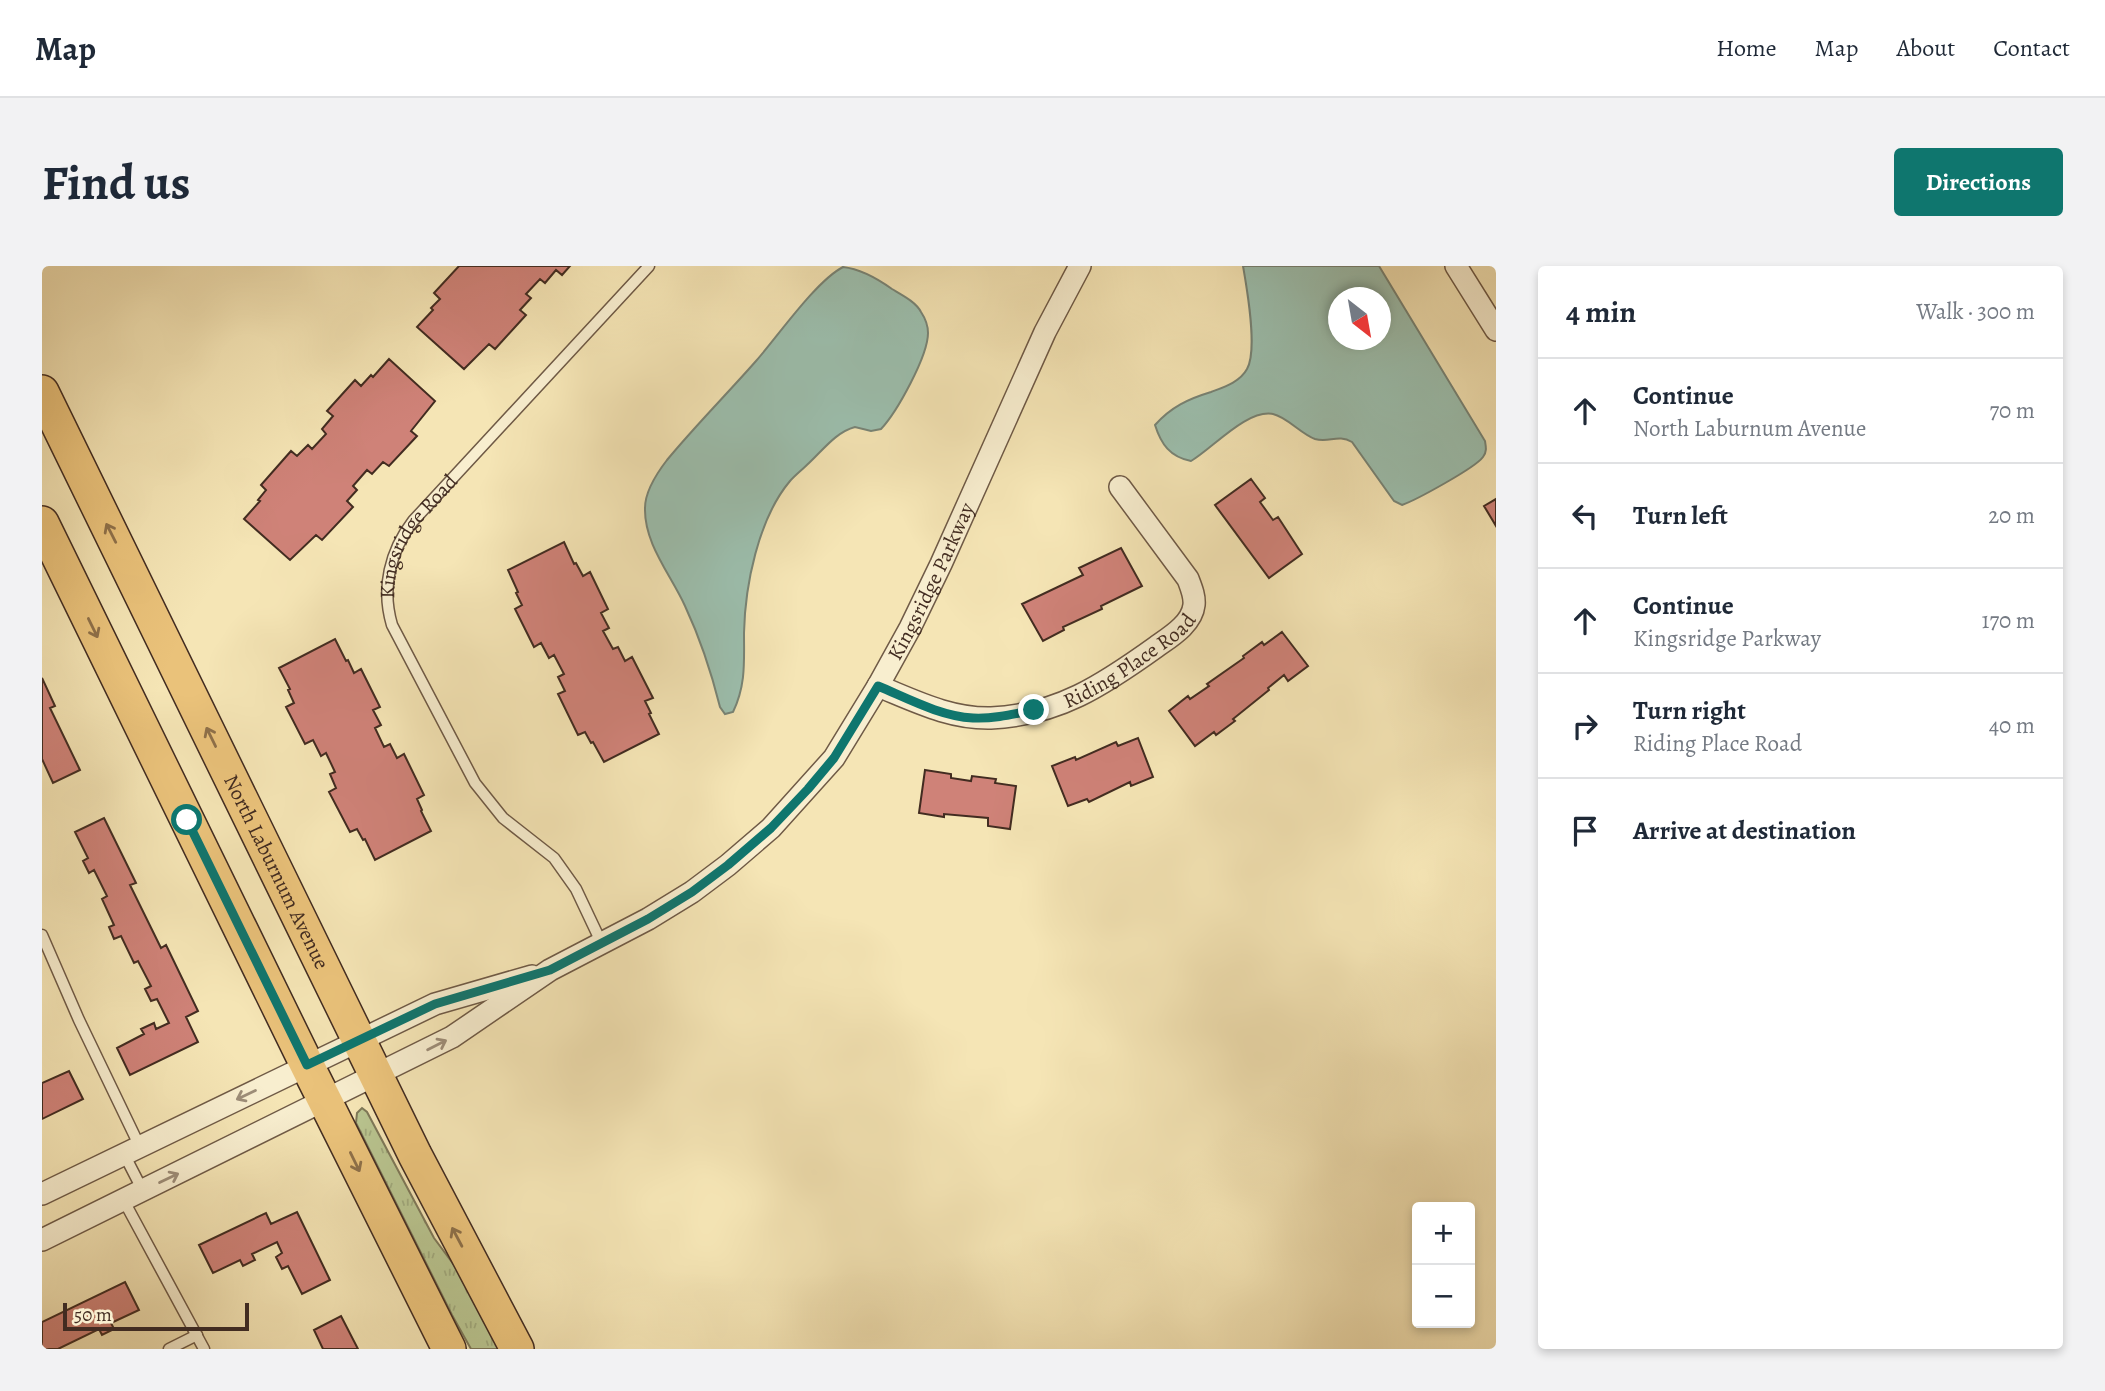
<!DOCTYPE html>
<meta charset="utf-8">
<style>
:root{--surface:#fff;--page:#f2f2f3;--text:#1f2937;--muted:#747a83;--line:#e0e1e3;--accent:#0f766e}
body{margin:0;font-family:Alegreya,serif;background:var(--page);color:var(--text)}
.controls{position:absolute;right:21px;bottom:21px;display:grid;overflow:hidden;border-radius:7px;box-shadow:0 4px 10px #0003}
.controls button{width:63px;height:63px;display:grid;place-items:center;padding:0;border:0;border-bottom:2px solid var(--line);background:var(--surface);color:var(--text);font:35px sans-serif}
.compass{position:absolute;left:1286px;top:21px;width:63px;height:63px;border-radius:50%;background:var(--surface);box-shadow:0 4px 10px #0003;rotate:149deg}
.scale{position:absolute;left:21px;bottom:18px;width:186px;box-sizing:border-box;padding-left:7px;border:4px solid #422c21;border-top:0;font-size:19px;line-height:24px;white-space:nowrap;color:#422c21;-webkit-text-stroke:5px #f8eecf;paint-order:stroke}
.stop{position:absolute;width:21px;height:21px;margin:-16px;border:5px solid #0f766e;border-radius:50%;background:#fff}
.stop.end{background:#0f766e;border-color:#fff;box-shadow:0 2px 7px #0008}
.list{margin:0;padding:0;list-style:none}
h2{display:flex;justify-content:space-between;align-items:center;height:91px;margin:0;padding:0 28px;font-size:30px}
h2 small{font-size:23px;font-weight:400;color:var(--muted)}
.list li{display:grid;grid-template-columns:46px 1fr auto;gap:21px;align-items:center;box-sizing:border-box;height:105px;padding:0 28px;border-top:2px solid var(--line)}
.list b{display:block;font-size:26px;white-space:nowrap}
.list p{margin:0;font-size:23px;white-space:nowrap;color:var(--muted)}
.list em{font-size:23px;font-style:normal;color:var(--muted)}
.icon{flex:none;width:38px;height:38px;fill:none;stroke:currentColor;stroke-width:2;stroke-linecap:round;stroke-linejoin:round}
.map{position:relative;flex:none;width:1454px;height:1083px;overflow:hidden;border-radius:7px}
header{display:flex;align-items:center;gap:42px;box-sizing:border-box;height:98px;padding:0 35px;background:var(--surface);border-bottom:2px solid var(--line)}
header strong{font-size:33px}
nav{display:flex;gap:38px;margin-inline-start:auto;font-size:24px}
.intro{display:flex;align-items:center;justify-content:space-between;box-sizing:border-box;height:168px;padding:0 42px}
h1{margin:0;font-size:49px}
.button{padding:18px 32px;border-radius:7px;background:var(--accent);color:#fff;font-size:24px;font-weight:700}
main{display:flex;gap:42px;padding:0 42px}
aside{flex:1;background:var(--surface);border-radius:7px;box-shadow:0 4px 10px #0003}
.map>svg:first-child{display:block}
</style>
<header>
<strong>Map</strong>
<nav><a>Home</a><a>Map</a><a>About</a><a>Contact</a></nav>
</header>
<div class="intro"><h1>Find us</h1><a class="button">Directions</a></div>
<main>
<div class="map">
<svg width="1454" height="1083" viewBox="0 0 1454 1083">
<defs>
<pattern id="grass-tufts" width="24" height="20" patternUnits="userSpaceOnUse" patternTransform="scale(1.75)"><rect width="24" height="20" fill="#b9c590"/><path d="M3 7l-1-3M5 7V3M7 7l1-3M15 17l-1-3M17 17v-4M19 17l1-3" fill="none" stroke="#a0a97c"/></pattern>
</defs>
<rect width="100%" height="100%" fill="#f5e5b5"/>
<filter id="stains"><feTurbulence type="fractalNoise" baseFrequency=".00286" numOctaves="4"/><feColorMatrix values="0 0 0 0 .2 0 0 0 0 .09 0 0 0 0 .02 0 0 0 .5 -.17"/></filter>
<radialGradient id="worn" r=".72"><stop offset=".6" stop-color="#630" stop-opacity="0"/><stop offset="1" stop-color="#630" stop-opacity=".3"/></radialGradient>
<!-- grass -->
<path fill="url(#grass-tufts)" stroke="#7e7858" stroke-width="2" d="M320,842L325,846L392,972L424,1015L463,1083H429L410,1049L314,857L315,847Z"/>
<!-- water -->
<path fill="#9cbfae" stroke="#788476" stroke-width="2" fill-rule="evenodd" d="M1201,0H1337L1443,175C1444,181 1445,186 1441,191C1433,202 1374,234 1360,239L1352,235L1310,176C1296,168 1287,177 1273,173C1259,168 1245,151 1231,148C1205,143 1171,182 1149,195C1128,191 1119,178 1113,159C1129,141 1146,133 1169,126C1182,121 1198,116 1205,103C1216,84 1205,23 1201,0ZM1296,32H1338V74H1296Z
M801,1C819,3 836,13 850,23C860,29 874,36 879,46C883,52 886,60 886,67C886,90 855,146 839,163L829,165L813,161C794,166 781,184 767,197C761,203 753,209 748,215C716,253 703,320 702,367C702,396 704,419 691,446L683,448L678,441C670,409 657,370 643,340C629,309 602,278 603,242C603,225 615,207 625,194C653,160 685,128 714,95C736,70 774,15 801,1Z"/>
<!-- building -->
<path fill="#cf8278" stroke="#422c21" stroke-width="2" d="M417,0H528L520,9L514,4L503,17L498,13L484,28L489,32L478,44L484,49L453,83L447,78L422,103L375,61L391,44L389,42L398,33L392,27Z
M347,93L393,135L369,165L375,170L347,200L341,196L330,208L325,204L311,220L315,224L305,235L311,241L280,274L274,269L248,294L202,253L218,235L216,234L224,224L219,219L249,185L255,190L266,179L270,183L284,168L280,163L291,150L285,145L313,114L319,120L329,109L331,111Z
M1209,213L1223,232L1218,236L1231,254L1236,251L1260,288L1227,312L1173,239Z
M1454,233V260L1442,240Z
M522,276L532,298L534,297L541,310L548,306L566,343L559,347L567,362L561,365L571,383L576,381L583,395L590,391L611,432L603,435L609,447L607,448L617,468L562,496L551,476L549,477L543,466L536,469L516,428L523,425L516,411L522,408L512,389L507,392L499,377L492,381L473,343L480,339L474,327L476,326L466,304Z
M1079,282L1100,320L1059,340L1060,343L1021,361L1022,364L1001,375L980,338L1041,309L1037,302Z
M1240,366L1266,400L1246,415L1242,409L1226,422L1227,424L1191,453L1193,455L1174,469L1172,466L1153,480L1127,445L1146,430L1148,433L1167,420L1165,418L1202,392L1201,390L1220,376L1222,379Z
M293,373L304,395L306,394L312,407L319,403L338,441L331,444L339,459L333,462L342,481L348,478L355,492L362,488L382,529L375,533L380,544L379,545L389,565L333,594L323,573L321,574L315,563L308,566L287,526L294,522L288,508L293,506L284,487L279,490L271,474L263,478L244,441L252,437L246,424L248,423L237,402Z
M0,412L13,440L8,442L38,504L11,517L0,493Z
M1096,472L1111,511L1089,520L1088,516L1047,536L1045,533L1026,540L1010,500L1033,491L1034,494L1074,476L1076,480Z
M883,504L909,508V512L929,515L930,510L954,513L953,517L974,520L968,563L946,560V552L902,548V551L877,547Z
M62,552L94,617L88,619L119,682L124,679L156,745L144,751L156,776L88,809L75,782L102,768L99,763L112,757L114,763L127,757L115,733L109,735L103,723L109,720L96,695L92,697L79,670L72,673L67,661L72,659L60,633L65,630L52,604L47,607L41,595L46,592L33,566Z
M27,805L41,833L0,853V817Z
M255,946L288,1014L260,1028L246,1000L240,1003L234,991L240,987L235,976L210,988L213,994L201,1000L198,994L171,1007L157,979L224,947L229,958Z
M83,1016L97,1044L69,1057L72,1063L60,1069L57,1063L16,1083H0V1056Z
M299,1050L316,1083H281L272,1064Z"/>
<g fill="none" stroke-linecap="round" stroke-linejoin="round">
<!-- service casing -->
<g stroke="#6f5a46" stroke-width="13">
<g id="service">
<path d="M0,669L37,754L98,881"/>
<path id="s1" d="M560,678L534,623L512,592L461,552L433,517L350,359C339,322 348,285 371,255L607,0"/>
<path d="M82,888L101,925"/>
<path d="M82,935L162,1083"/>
<path d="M127,1083L155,1069"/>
</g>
</g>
<!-- minor casing -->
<g stroke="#6f5a46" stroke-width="24">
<g id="minor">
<path d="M1414,0L1454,64"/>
<path id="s2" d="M836,420C873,435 908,453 949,452C1016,449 1061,419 1114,381C1128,371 1150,358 1152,339C1153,330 1149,321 1146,313L1078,221"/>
<path d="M0,928L393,738L490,710"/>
<path id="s3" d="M0,974L410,771L508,704L606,653L650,626L686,599L729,562L792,492L836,420L868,362L899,298L1003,66L1038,0"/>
</g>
</g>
<!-- primary casing -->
<g stroke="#422c21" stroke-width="36">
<g id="primary">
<path id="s4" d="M0,126L373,889L475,1083"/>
<path d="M0,257L265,799L407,1083"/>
</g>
</g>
<!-- service -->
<use href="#service" stroke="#f8eecf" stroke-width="10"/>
<!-- minor -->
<use href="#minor" stroke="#f8eecf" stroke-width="21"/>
<!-- primary -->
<use href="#primary" stroke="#eac27a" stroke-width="33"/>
</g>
<!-- one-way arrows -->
<defs><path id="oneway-shaft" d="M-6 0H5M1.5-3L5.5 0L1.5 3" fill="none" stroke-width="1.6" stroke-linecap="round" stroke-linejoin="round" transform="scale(1.75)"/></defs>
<g stroke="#8e7049">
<use href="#oneway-shaft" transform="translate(69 267) rotate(-117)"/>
<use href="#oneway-shaft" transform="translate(51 362) rotate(64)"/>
<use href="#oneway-shaft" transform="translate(169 471) rotate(-116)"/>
<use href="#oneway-shaft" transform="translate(313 896) rotate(64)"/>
<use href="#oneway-shaft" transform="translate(415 971) rotate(-118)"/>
</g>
<g stroke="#9d8d78">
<use href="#oneway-shaft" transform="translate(395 779) rotate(-27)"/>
<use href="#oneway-shaft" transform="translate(204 829) rotate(154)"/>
<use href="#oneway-shaft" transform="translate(127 912) rotate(-26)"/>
</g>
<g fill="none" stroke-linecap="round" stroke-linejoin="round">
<!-- route -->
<path stroke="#0f766e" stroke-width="9" d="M145,554L265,799L393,738L508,704L606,653L650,626L686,599L729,562L766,523L792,492L836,420C867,433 898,450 931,452C952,453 972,448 992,444"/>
</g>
<g text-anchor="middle" stroke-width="5" stroke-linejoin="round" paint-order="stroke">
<!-- street labels -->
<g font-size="21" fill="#422c21" stroke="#f8eecf">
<text dy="7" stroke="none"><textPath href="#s1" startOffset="485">Kingsridge Road</textPath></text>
<text dy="7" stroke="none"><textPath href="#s3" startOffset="1136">Kingsridge Parkway</textPath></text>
<text dy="7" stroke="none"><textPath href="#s2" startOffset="271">Riding Place Road</textPath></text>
<text dy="7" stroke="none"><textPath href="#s4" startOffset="534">North Laburnum Avenue</textPath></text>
</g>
</g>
<rect width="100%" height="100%" filter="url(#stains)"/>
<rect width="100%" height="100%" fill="url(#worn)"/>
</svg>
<div class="controls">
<button>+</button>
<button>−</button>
</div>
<svg class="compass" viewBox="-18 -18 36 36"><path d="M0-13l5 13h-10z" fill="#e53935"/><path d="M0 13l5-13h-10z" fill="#747a83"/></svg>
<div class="scale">50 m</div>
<div class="stop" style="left:145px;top:554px"></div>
<div class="stop end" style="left:992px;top:444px"></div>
</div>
<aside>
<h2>4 min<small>Walk · 300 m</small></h2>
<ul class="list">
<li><svg class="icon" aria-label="ahead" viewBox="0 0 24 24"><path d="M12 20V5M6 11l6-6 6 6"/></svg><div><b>Continue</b><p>North Laburnum Avenue</p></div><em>70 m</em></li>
<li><svg class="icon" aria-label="left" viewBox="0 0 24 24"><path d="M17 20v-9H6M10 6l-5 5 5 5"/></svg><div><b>Turn left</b></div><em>20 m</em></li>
<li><svg class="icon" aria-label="ahead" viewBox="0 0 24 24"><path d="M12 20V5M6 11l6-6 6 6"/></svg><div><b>Continue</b><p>Kingsridge Parkway</p></div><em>170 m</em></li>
<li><svg class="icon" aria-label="right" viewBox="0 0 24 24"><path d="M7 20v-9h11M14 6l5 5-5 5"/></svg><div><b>Turn right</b><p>Riding Place Road</p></div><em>40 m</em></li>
<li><svg class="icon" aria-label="arrive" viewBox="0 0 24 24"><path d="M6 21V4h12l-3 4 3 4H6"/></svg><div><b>Arrive at destination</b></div></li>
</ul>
</aside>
</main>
